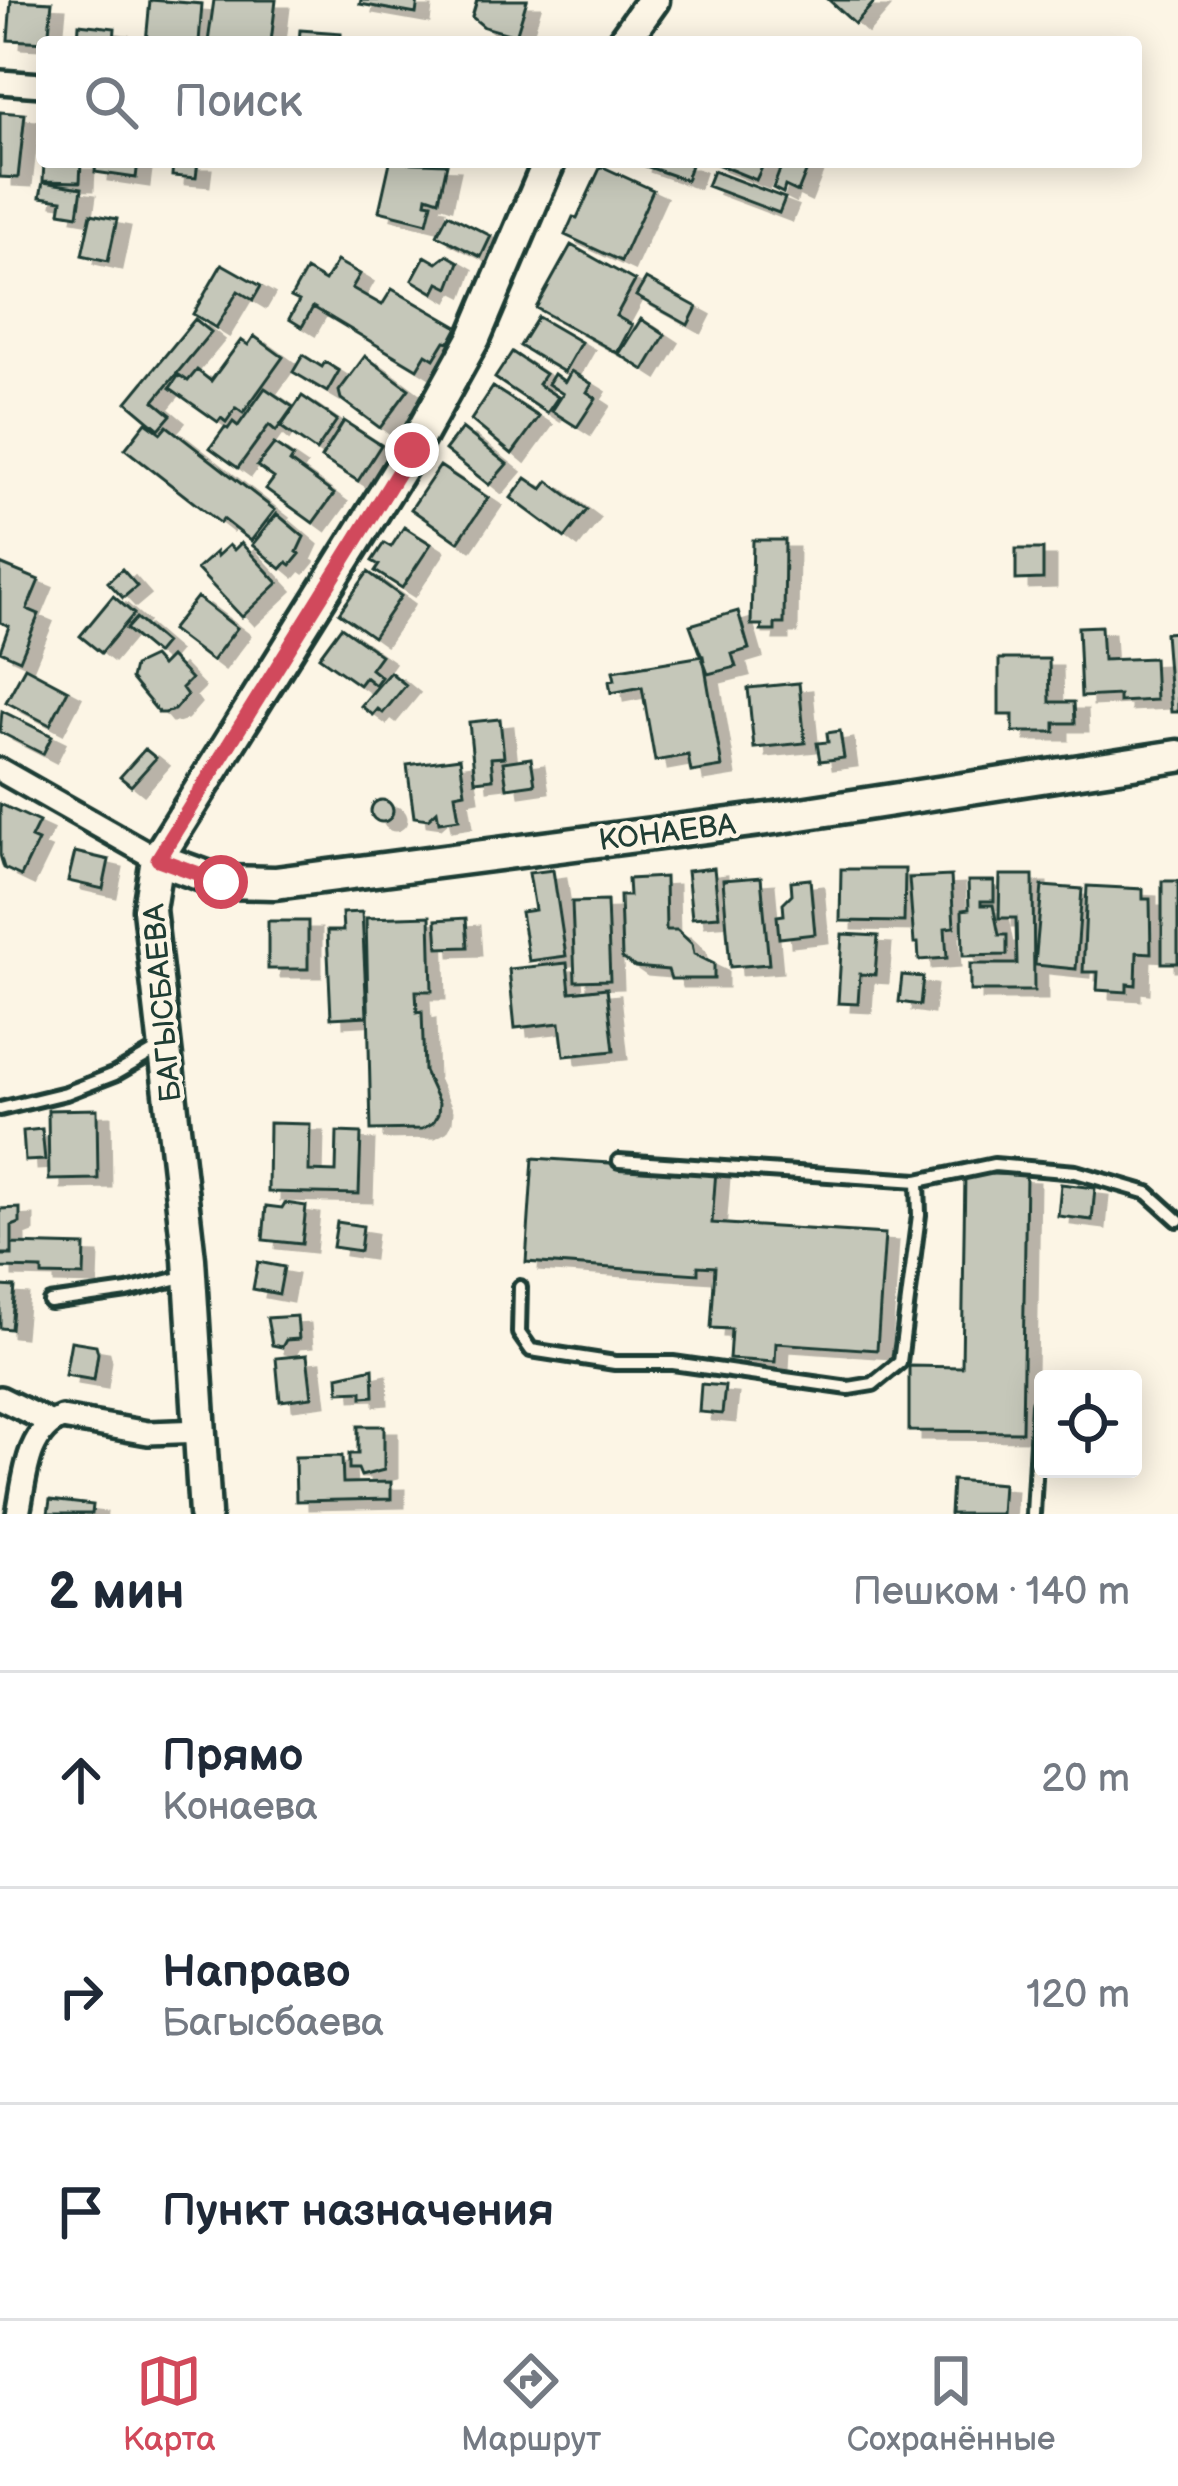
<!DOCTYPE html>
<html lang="ru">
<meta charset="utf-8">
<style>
:root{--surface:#fff;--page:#f2f2f3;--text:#1f2937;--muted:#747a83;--line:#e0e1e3;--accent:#d1495b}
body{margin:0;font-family:"Balsamiq Sans",sans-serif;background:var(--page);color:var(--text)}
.controls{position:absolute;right:36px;bottom:36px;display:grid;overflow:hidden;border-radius:12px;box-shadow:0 6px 30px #0003}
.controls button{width:108px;height:108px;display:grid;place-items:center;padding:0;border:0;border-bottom:3px solid var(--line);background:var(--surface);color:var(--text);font:60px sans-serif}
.stop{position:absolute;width:36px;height:36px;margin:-27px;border:9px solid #d1495b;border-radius:50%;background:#fff}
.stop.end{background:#d1495b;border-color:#fff;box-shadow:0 3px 12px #0008}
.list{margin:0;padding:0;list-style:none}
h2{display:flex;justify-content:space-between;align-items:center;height:156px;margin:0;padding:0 48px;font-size:51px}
h2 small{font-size:39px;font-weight:400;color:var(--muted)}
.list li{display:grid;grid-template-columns:78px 1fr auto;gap:36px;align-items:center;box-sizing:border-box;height:216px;padding:0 48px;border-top:3px solid var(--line)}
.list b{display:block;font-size:45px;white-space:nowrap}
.list p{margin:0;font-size:39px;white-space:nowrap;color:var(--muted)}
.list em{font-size:39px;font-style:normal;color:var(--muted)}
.icon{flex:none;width:66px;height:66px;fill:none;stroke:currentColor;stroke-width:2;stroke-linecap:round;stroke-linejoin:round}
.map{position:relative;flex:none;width:1178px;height:1514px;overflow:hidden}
.search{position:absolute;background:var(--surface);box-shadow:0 6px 30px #0003;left:36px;right:36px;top:36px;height:132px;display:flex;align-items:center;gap:30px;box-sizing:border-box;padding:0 42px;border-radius:12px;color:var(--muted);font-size:45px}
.sheet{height:804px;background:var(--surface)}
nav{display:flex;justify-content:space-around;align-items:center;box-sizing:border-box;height:168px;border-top:3px solid var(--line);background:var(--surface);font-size:33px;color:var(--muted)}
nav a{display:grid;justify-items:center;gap:6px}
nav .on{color:var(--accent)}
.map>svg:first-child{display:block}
</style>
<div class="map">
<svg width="1178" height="1514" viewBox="0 0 1178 1514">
<defs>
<filter id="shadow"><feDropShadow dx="13" dy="8" stdDeviation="0" flood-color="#0004"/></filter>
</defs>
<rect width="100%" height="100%" fill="#fcf5e5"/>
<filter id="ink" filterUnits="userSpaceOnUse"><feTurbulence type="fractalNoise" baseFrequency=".00833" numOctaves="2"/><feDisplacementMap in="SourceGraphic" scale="24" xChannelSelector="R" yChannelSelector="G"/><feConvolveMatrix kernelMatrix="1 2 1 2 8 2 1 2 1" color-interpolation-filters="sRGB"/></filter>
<g filter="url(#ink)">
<!-- building -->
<path fill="#c5c7b9" stroke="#1f3d34" stroke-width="3" filter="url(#shadow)" d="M11,0L52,2L48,42L8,40Z
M150,0L202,4L199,42H146Z
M214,0H276L271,42H208Z
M361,0H418L416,14L360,4Z
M477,0H527L516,36L484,27L472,17Z
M829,0H876L855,24Z
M79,24L115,28L114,42H78Z
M300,30L341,33V42H299Z
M0,112L25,114L18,178L0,177Z
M44,162H81L80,182L43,181Z
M96,162H138L136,178L95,172Z
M173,162H198L196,178L172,176Z
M390,162L447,164L439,200L427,196L426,202L432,203L427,223L379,211Z
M683,162L691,165L686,180L637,163Z
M712,162H762L764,163L756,180Z
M783,162H810L798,192L785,186L783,193L773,188Z
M601,166L653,190L621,261L565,235L573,217L577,218Z
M713,171L785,198L779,213L707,186Z
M43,182L82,188L78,215L60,212L62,200L40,197Z
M91,214L117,219L108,261L82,255Z
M448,214L491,236L481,257L437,235Z
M571,245L635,281L616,316L632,325L617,353L536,308Z
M447,255L459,262L449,288L439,283L434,293L412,280L425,256L437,263Z
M337,261L360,274L352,288L382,305L392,289L458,327L450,342L445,341L434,359L426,354L417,369L313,307L302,327L289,319L299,301L291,297L306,270L325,281Z
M222,264L261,286L253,300L238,291L216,328L193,314Z
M646,279L697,307L688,325L636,296Z
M538,317L581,342L564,372L520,346Z
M195,319L211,332L154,401L171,415L159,429L127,402Z
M641,319L665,335L644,370L619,354Z
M254,336L283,357L243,413L236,408L226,422L221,418L218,422L170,388L179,375L188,381L197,370L211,381L241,340L248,345Z
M512,352L545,374L538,384L558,397L547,413L495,378Z
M303,355L322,367L325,362L339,371L327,392L293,372Z
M365,356L409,389L380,428L341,399L339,391Z
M571,371L592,384L587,392L596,398L577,427L552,411L563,394L548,384L554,374L565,382Z
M493,387L539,417L512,454L471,420Z
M265,388L293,407L276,431L269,425L238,468L210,448L225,427L228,429L233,422L238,426Z
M302,396L337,420L316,451L281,427Z
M344,421L381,445L358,481L321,458Z
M146,422L161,433L167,426L275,510L251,541L223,519L220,523L125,449Z
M462,428L507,464L489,485L445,450Z
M274,444L293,457L290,462L334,494L313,523L266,489L274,478L257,466Z
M440,466L488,498L458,542L411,509Z
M526,478L542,489L548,481L587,510L565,538L511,498Z
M277,514L304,537L297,552L300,554L291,565L287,562L281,569L252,545Z
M404,527L431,544L402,588L375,571L379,565L372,561L384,543L391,547Z
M753,540H785L784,624H775V631H761L762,625H751Z
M241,543L278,583L242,617L197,569L216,552L217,556L229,545L234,550Z
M1016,549H1043V579L1016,580Z
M0,564L39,580L27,609L39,614L20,660L0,651L9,626L0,622Z
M122,569L137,586L123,598L108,582Z
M368,572L401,596L373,637L339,613Z
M113,596L134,614L101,653L80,636Z
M197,597L237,628L212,661L171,630Z
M738,611L749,649L732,654L736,667L708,674L690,625Z
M136,618L165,643L156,654L126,629Z
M1101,626L1103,660L1154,658L1156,700L1119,702V695L1081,697L1078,627Z
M341,627L381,655L371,669L381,677L375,685L365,677L359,685L319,657Z
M1178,632V712H1171L1165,633Z
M703,656L722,767L691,772L688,755L655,761L642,687L611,693L609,681L615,680L613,671Z
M153,657L161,666L170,657L191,679L182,688L187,695L174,710L165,713H159L131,679L134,666Z
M999,659H1049L1050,702H1074L1075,723H1055V732H1013V715H999Z
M25,667L68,690L50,725L6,702Z
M390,672L406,685L383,713L378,709L373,715L361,706Z
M799,683L805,743L754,748L748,688Z
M2,711L52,736L43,754L0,732Z
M500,719L504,757L491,758L493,779L475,781L469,722Z
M840,731L844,758L820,761L817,743L828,742L827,733Z
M145,749L156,758L131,786L120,777Z
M460,758L465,792L455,794L459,819L439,822L437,811L428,819L414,817L407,765Z
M531,758L535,784L507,788L503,762Z
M371 811a11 11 0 1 1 22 0a11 11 0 1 1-22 0Z
M0,804L39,822L31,838L38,841L21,876L4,868L0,855Z
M75,852L109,860L103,889L68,881Z
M714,868L719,916L692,918L687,871Z
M841,869H905L904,922L840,921Z
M553,870L566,956L529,961L521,912L535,910L529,873Z
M1000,875H1033L1034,991H970V964H1017L1016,918H999Z
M951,876L954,927L945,928L947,958L919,960L918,943H914L909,878Z
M665,877L666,930H677L692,944L694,954L714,964V979H671L668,970L635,967L622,958L620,896H629L628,879Z
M761,877L769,964L730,967L723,880Z
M810,879L815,934L779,938L777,916L784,915L783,903L792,894L791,881Z
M968,881H994V901H981V905H993L999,935H1007V955L963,956L962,910L969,909Z
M1162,881H1178V963H1162Z
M1042,886L1082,889L1076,969L1035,965Z
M1087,886L1143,889V899H1150L1151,953L1137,952L1136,985L1127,984V992L1097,990L1098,972H1083Z
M607,901L610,980L575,981L572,902Z
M362,912L367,1016L331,1018L327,931H343L342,913Z
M430,916L432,991H416L417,1012L422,1011L424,1071L439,1103L438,1114L433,1123L422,1129L371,1130L366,918Z
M466,918L468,947L438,948L436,920Z
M268,921H308V969H268Z
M842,934L878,936L875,975L860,974L858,1004L838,1003Z
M567,963L570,992L607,988L614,1051L564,1056L560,1023L515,1028L509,969Z
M902,975L923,977L920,1005L899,1002Z
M97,1109L98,1179L49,1180L48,1110Z
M269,1123L310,1124L309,1171L336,1172L337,1132L361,1133L359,1194L268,1192Z
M42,1129L45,1160L25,1161L23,1131Z
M533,1158L716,1170L712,1223L885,1234L877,1350L776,1343L775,1362L729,1359L731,1329L711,1328L715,1267L698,1266V1274L526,1262Z
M965,1173L1026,1175L1022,1432L909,1431V1366L962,1367Z
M1061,1184L1095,1188L1092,1220L1058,1216Z
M285,1203L306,1206L302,1244L263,1240L266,1206L282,1208Z
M20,1208V1223L12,1226V1254H0V1209Z
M337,1222L363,1226L360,1251L333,1247Z
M12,1244L85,1246L84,1276L42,1275V1269L0,1268V1255H12Z
M258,1262L284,1267L279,1294L253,1289Z
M0,1286L15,1287L11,1329L0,1328Z
M297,1316L299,1339L286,1340L282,1347L272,1345L267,1318Z
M71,1341L96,1345L98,1353L94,1380L65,1375Z
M307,1355L312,1397L280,1401L276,1358Z
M373,1368L374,1396L362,1397V1391L339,1392L338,1376Z
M701,1384L725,1386L722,1414L699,1412Z
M358,1426H384V1470L361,1476L358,1469H349V1454H358Z
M342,1456L343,1483L391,1482V1499L296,1501L295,1457Z
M952,1480L1003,1484L1001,1514H950Z
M50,1500L93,1505L92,1514H48Z"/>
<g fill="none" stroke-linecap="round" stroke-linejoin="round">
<!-- lane casing -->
<g stroke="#1f3d34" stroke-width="20">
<path id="lane" d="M0,1109L66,1093L115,1074L160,1048
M619,1161L918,1181L994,1165L1076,1172L1148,1193L1178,1220
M520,1287L519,1333L531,1350L615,1363H673L849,1388L873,1384L900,1362L919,1215L918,1181
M50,1302L127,1291L187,1276
M1033,1514L1039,1404H1043"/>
</g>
<!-- street casing -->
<g stroke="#1f3d34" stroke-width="30">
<path id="street" d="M0,82L42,85
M0,770L157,859
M0,1398L49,1422
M18,1514C25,1481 26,1431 62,1418L148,1433L203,1431"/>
</g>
<!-- secondary casing -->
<g stroke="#1f3d34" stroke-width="39">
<path id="secondary" d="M623,42L653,0
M157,859L221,882L275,883L775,818L1178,756
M205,1514L189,1259L149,909L157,859L412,450L474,338L549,162"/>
</g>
<!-- lane -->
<use href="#lane" stroke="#fcf5e5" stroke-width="10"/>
<!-- street -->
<use href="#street" stroke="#fcf5e5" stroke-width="21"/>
<!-- secondary -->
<use href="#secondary" stroke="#fcf5e5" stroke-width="30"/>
</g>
</g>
<g fill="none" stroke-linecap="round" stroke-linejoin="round" filter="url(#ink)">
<!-- route -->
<path stroke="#d1495b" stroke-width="15" d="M221,882L158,859L412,450"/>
</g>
<g text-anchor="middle" stroke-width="9" stroke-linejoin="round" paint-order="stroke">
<!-- street labels -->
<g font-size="30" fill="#1f3d34" stroke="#fcf5e5">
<text transform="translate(667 832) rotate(-7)" y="10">КОНАЕВА</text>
<text transform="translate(162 1003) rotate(-95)" y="10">БАГЫСБАЕВА</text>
</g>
</g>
</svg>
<div class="controls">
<button><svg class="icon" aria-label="locate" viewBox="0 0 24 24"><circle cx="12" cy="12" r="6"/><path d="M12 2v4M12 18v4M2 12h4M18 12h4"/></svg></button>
</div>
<div class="stop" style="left:221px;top:882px"></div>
<div class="stop end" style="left:412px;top:450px"></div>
<div class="search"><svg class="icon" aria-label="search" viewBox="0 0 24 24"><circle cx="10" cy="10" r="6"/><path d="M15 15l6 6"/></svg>Поиск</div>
</div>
<section class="sheet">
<h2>2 мин<small>Пешком · 140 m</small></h2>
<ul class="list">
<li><svg class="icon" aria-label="ahead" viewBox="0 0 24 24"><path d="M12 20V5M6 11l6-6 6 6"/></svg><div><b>Прямо</b><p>Конаева</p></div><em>20 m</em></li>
<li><svg class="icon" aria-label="right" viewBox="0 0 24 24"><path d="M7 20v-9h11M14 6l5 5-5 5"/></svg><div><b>Направо</b><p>Багысбаева</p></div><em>120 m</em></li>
<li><svg class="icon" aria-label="arrive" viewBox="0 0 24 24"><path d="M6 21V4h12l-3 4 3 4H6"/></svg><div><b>Пункт назначения</b></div></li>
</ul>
</section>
<nav>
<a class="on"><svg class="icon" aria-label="map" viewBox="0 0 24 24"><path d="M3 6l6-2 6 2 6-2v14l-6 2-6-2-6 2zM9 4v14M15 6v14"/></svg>Карта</a>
<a><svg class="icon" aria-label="directions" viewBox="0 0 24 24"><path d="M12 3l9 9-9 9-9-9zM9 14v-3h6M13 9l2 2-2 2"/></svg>Маршрут</a>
<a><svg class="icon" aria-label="saved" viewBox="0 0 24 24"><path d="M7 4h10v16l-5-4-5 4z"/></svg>Сохранённые</a>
</nav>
